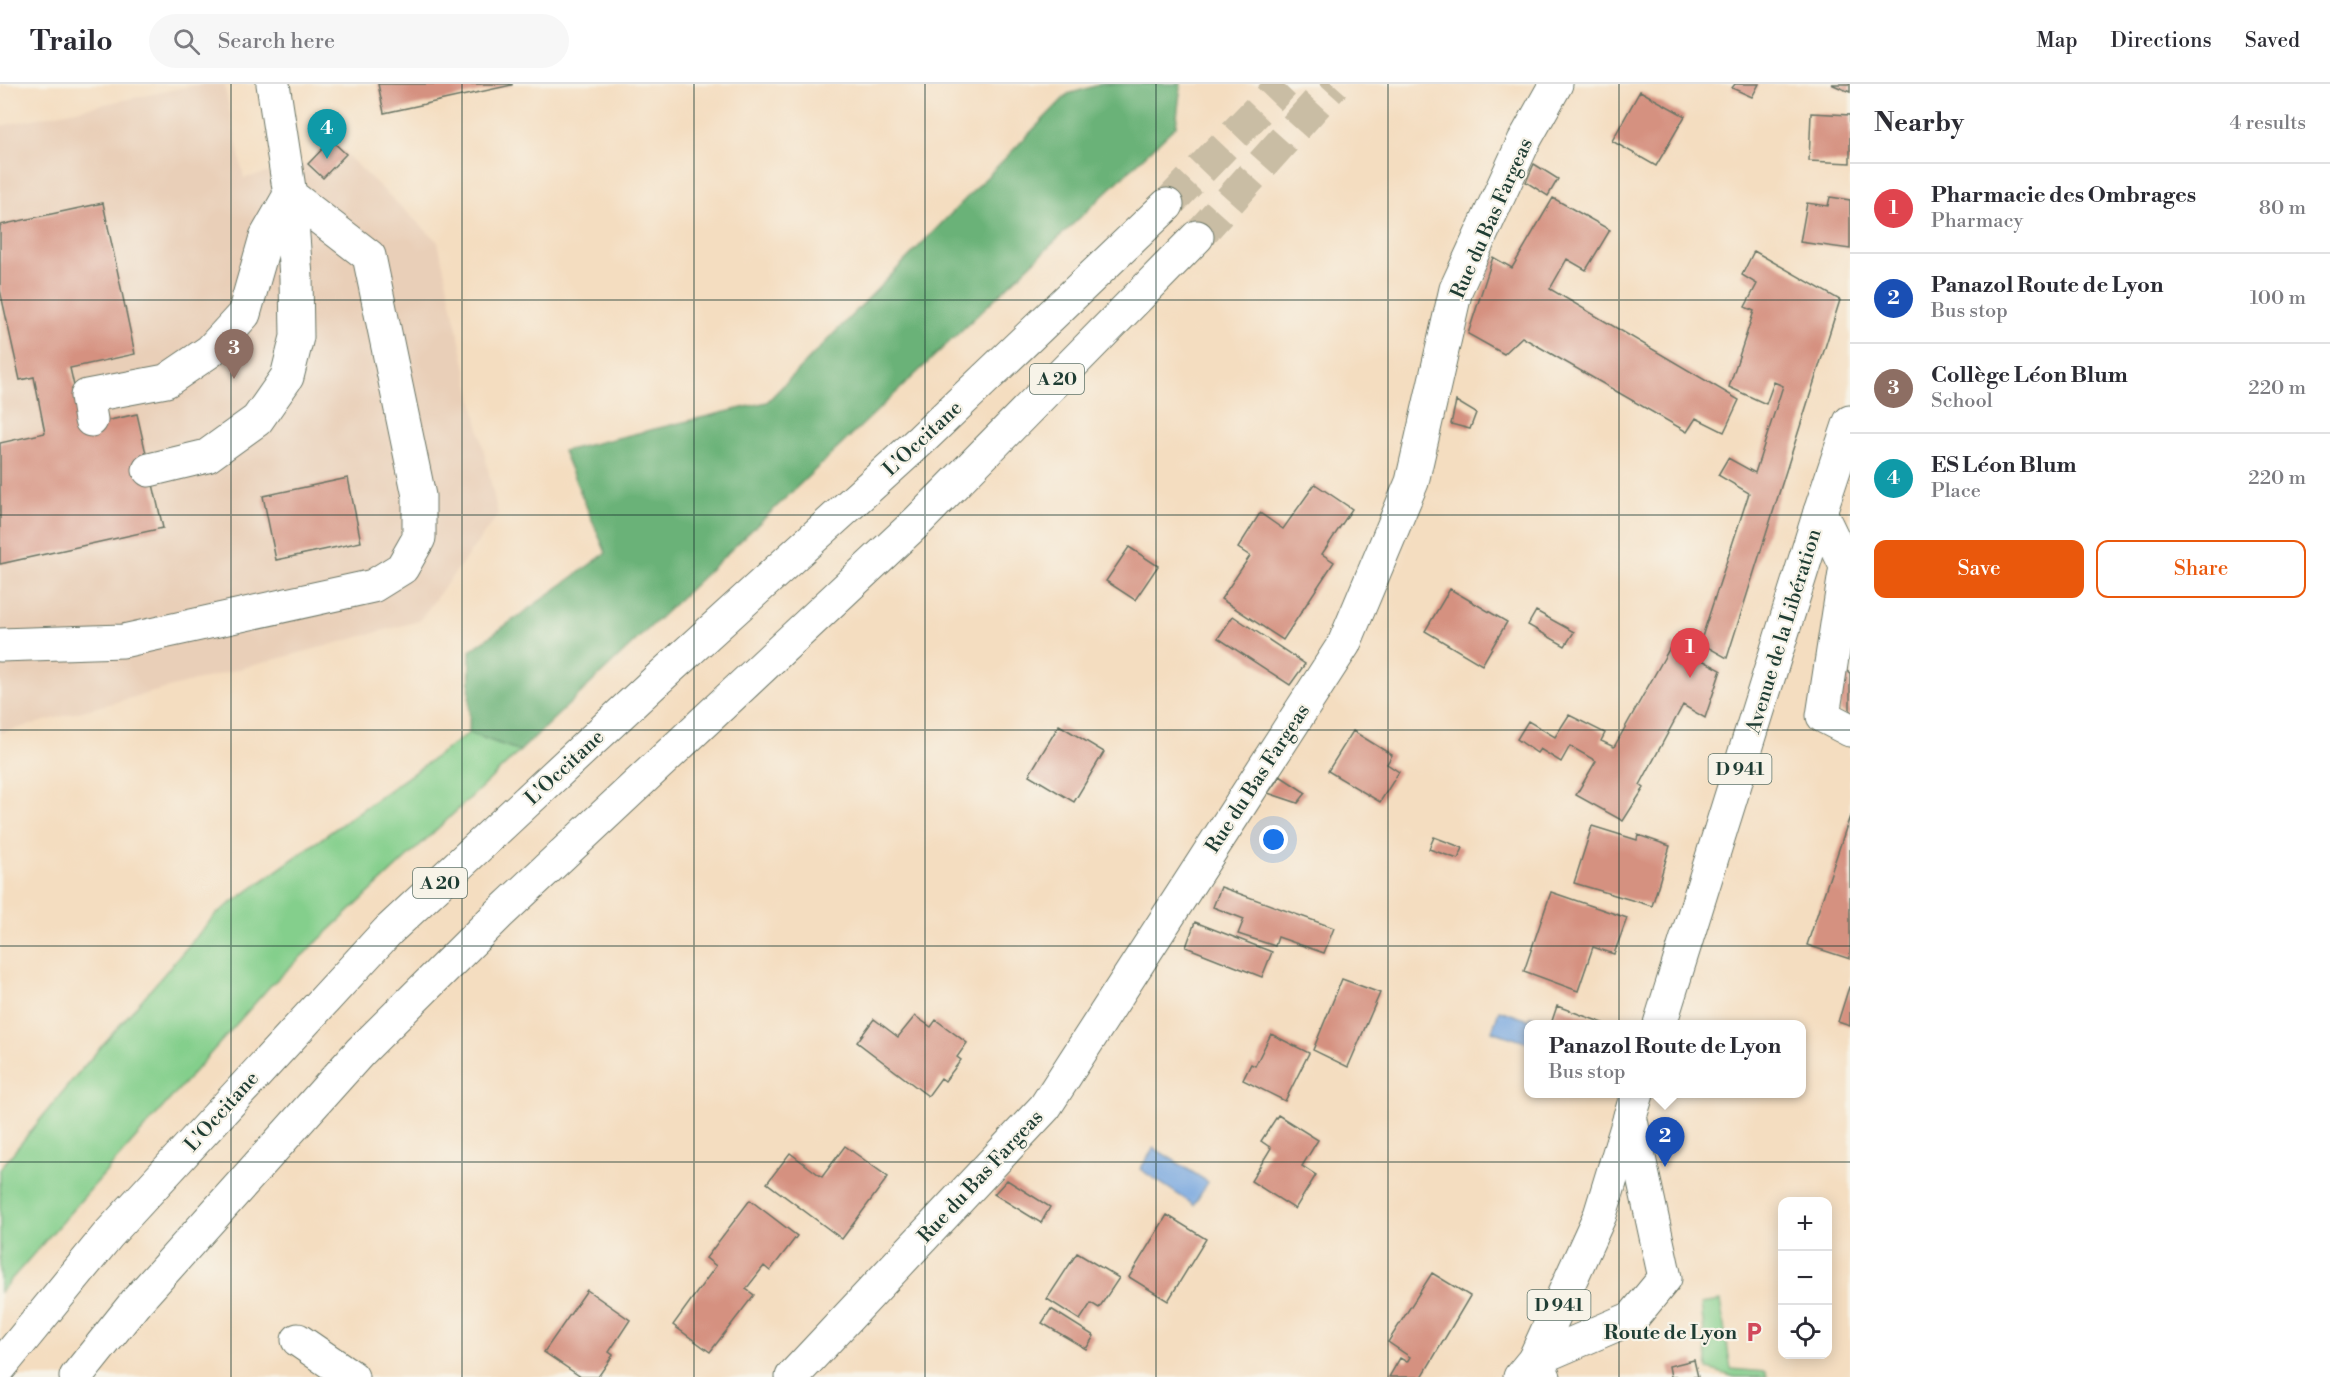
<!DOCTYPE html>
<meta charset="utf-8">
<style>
:root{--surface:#fff;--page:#f7f7f7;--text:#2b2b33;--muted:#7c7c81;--line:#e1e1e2;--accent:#ea580c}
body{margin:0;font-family:"Libre Bodoni",serif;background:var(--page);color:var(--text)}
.controls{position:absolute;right:18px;bottom:18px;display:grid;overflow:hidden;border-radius:12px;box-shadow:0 3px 15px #0003}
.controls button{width:54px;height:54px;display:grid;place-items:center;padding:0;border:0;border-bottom:2px solid var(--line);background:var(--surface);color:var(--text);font:30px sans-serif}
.you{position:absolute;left:1274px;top:756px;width:21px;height:21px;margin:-15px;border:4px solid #fff;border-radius:50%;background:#1a73e8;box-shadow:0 0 0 9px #1a73e833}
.badge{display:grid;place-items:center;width:39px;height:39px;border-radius:50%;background:var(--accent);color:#fff;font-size:20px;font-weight:700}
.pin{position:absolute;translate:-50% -50px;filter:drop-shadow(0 2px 3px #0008)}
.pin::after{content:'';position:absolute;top:32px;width:21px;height:18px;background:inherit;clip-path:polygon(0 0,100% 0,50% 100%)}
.popup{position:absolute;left:1524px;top:936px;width:282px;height:78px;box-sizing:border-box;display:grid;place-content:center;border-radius:12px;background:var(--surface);filter:drop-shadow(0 2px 4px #0005);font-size:20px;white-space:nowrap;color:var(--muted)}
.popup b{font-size:22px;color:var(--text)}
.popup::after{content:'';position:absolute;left:50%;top:100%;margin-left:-12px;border:12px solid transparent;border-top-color:var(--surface)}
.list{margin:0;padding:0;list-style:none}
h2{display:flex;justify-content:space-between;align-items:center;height:78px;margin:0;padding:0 24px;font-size:26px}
h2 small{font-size:20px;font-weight:400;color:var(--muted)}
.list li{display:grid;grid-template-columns:39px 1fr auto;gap:18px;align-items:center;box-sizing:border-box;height:90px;padding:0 24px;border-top:2px solid var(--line)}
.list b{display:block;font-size:22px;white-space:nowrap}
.list p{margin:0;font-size:20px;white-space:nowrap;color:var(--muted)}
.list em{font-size:20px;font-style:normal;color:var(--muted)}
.actions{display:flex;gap:12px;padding:18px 24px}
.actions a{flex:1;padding:14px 0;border:2px solid var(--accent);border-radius:12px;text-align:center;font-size:21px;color:var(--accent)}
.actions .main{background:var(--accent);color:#fff}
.icon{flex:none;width:33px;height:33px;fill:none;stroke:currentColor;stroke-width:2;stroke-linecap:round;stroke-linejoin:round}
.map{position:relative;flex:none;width:1850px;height:1293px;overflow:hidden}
header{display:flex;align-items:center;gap:36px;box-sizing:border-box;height:84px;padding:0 30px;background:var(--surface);border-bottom:2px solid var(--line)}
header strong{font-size:28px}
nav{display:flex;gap:33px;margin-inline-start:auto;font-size:21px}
.search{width:420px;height:54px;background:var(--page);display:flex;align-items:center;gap:15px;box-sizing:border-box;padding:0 21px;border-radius:33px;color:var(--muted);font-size:22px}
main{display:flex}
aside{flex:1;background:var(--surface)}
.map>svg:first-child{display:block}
</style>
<header>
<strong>Trailo</strong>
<div class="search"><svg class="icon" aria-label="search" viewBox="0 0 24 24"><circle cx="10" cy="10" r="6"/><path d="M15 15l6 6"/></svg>Search here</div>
<nav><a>Map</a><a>Directions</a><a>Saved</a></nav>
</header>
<main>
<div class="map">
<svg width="1850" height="1293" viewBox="0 0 1850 1293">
<rect width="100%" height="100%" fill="#f7f3e8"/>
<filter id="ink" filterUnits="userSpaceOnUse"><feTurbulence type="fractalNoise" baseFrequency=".0167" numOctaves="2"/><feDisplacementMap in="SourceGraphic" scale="12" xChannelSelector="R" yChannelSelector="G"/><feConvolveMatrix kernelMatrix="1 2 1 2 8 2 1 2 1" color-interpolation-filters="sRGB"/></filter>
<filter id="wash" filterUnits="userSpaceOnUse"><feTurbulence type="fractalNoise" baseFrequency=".008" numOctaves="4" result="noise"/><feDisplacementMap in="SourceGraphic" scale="24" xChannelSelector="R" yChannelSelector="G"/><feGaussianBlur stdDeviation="1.35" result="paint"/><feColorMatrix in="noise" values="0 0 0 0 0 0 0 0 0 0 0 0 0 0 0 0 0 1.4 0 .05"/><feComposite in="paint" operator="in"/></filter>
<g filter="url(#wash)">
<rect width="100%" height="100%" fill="#f4ddc0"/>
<!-- built -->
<path fill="#e9cfb8" d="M200,0H224L244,94L308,80L331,56L438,158L498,431L419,537L0,649V42Z"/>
<!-- green -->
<path fill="#84cf8c" stroke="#528660" stroke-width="1.5" d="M469,649L520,667L270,902L0,1208V1085L74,994L216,830Z
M1720,1217L1731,1285L1765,1288L1767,1293H1735L1708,1285L1701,1220Z"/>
<!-- forest -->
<path fill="#6bb278" stroke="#457856" stroke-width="1.5" d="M1102,0H1181L1176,42L520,667L469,649L470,567L606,469L563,367L767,318L1068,10Z"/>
<!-- water -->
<path fill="#75a5df" stroke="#4a718a" stroke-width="1.5" d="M1499,926L1529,936L1531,932L1541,935L1539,940H1528V959L1492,947Z
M1154,1064L1208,1098L1194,1121L1140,1085Z"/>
<g id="blocks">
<!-- building -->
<path fill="#d59180" d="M378,0H512V1L384,29Z
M1735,0H1759L1752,13L1732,4Z
M1831,0H1850V8Z
M1640,7L1685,32L1656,82L1612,57Z
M1811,29L1850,31V79L1809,77Z
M331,56L346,70L323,94L308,80Z
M1534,80L1558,95L1548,112L1526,98Z
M1830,113L1850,116V165L1800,158L1807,119L1828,122Z
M1553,114L1610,146L1586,186L1567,175L1550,205L1739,316L1724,348L1696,334L1687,348L1522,253L1504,270L1468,250L1493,173L1512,184Z
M103,119L135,270L70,284L83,342L137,330L163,444L0,480V359L45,349L34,293L20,296L0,206V141Z
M1754,167L1840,216L1727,574L1700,559L1749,409L1718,391L1728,374L1755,389L1783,302L1774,298L1766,320L1729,303L1754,227L1745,223L1757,200L1742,191Z
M1456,317L1476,329L1470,345L1451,340Z
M348,394L361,458L276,476L263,412Z
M1315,400L1352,425L1322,470L1334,478L1283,556L1221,515L1250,472L1238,464L1260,429L1283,445Z
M1129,463L1158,482L1135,516L1106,497Z
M1450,505L1507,538L1482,581L1425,547Z
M1536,527L1574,548L1565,562L1528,541Z
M1233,532L1305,580L1290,601L1218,554Z
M1672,560L1721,586L1705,634L1683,621L1640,701L1644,704L1623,737L1576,711L1596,677L1570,662L1561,678L1540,665L1537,669L1517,655L1528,637L1555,653L1569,631L1605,649L1601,657L1614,663Z
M1841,584L1850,589V633L1840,627Z
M1059,641L1104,668L1074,718L1029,691Z
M1353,647L1392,671L1387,680L1399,688L1380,718L1328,687Z
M1280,692L1306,709L1298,719L1268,709Z
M1850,732V875L1807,861Z
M1592,742L1637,756L1638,751L1670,762L1652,822L1574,799Z
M1434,753L1463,764L1458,775L1429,765Z
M1221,803L1334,844L1324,869L1278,853L1275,862L1238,850L1244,835L1213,823Z
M1551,808L1627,834L1614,870L1593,863L1578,907L1524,887Z
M1195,838L1272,868L1262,893L1186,863Z
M1342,895L1380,909L1348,983L1313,966Z
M1849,903H1850V942L1838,938Z
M1557,922L1606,940H1551Z
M915,932L931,943L936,936L967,959L957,973L961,976L945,997L941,994L928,1012L857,958L874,935L898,953Z
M1271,950L1309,969L1285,1017L1243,996L1251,980L1255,982Z
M1278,1031L1318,1056L1302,1082L1316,1091L1295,1125L1251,1097L1271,1064L1261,1057Z
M845,1062L888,1093L842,1155L767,1099L790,1069L822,1093Z
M1007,1096L1050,1123L1041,1139L994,1110Z
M750,1116L797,1152L770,1187L764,1182L746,1205L754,1211L710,1268L673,1241L716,1182L706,1174Z
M1167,1131L1206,1155L1168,1217L1129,1193Z
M1077,1169L1119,1194L1099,1224L1091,1219L1080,1236L1047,1215Z
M1432,1189L1470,1212L1422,1293H1389L1400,1274L1407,1278L1410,1273L1388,1258Z
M587,1206L630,1236L609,1268L613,1271L598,1293H581L544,1268Z
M1051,1225L1094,1252L1086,1265L1042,1239Z
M1694,1276L1698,1293H1671L1669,1282Z"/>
</g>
</g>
<g filter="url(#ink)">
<use href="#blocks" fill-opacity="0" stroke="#6a7565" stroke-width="1.5"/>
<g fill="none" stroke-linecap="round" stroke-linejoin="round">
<!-- highway-tunnel -->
<path stroke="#c9bda4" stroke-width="33" stroke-dasharray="33 16" stroke-linecap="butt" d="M1167,121L1283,0
M1197,153L1334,0"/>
<!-- minor casing -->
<g stroke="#6a7565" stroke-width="35">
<path id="minor" d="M91,336L87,312L166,297L210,267L244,230L266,153L290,111
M149,386L207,372L257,336L287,293L297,253L296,193L290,111L273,0
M1820,428L1846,482L1823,632L1850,646
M0,561L123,557L373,502L402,484L419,454V412L369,172L290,111
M298,1256L352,1293
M792,1293L1045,1023L1344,560L1412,398L1456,205L1524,57L1556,0
M1544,1293L1534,1276L1632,1234L1665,1194L1630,1032"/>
</g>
<!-- major casing -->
<g stroke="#6a7565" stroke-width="35">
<path id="major" d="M1660,940L1820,428L1850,338
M1520,1293L1534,1276L1600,1131L1637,1010"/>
</g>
<!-- highway casing -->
<g stroke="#6a7565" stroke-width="35">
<path id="highway" d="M0,1283L108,1151L388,847L657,596L921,356L1167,121
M76,1293L136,1218L360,968L498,831L918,437L1197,153"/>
</g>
<!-- minor -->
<use href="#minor" stroke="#fff" stroke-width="33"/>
<!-- major -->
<use href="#major" stroke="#fff" stroke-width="33"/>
<!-- highway -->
<use href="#highway" stroke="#fff" stroke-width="33"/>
</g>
</g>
<!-- grid -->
<path fill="none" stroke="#1f3d34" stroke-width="1.5" stroke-opacity="0.55" d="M231,0V1293M462,0V1293M694,0V1293M925,0V1293M1156,0V1293M1388,0V1293M1619,0V1293M0,216H1850M0,431H1850M0,646H1850M0,862H1850M0,1078H1850"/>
<!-- icons -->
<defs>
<g id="parking-bare" transform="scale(1.62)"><path d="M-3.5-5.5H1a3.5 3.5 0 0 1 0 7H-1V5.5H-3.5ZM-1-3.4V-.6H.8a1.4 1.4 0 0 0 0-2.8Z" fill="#d1495b" stroke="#f7f3e8" stroke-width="2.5" paint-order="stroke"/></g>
</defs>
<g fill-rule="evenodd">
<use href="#parking-bare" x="1754" y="1248"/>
</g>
<g text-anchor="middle" stroke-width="4.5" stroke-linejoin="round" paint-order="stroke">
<!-- shield labels -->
<g fill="#f7f3e8" stroke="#60746a" stroke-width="1.5">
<rect x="1030" y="280" width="54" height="30" rx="4.5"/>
<rect x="1708.5" y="670" width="63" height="30" rx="4.5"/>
<rect x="413" y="784" width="54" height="30" rx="4.5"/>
<rect x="1527.5" y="1206" width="63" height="30" rx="4.5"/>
</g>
<g font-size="18" font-weight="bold" fill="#1f3d34">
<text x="1057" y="301">A 20</text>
<text x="1740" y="691">D 941</text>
<text x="440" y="805">A 20</text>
<text x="1559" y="1227">D 941</text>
</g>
<!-- street labels -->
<g font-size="20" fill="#1f3d34" stroke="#f7f3e8">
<text transform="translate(1491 134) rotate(-66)" y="7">Rue du Bas Fargeas</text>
<text transform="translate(922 354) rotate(-43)" y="7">L'Occitane</text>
<text transform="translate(1783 547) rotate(-73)" y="7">Avenue de la Libération</text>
<text transform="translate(564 683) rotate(-43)" y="7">L'Occitane</text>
<text transform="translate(1257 694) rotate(-57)" y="7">Rue du Bas Fargeas</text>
<text transform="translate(221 1027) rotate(-48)" y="7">L'Occitane</text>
<text transform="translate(980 1092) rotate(-47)" y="7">Rue du Bas Fargeas</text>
</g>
<!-- poi labels -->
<g font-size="20" font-weight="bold" fill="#1f3d34" stroke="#f7f3e8" text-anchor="end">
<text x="1737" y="1255">Route de Lyon</text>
</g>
</g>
</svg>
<div class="controls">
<button>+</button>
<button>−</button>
<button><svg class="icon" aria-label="locate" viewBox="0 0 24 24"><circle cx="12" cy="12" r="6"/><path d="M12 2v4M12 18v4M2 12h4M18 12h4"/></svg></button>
</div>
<div class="you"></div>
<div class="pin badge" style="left:1690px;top:594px;background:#e0444e">1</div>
<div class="pin badge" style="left:1665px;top:1083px;background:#1a4fb4">2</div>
<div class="popup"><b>Panazol Route de Lyon</b>Bus stop</div>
<div class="pin badge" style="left:234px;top:295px;background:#8d6e63">3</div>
<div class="pin badge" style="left:327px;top:75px;background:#0f9aa8">4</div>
</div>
<aside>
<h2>Nearby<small>4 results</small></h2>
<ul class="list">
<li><span class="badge" style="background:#e0444e">1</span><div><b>Pharmacie des Ombrages</b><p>Pharmacy</p></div><em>80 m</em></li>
<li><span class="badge" style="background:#1a4fb4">2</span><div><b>Panazol Route de Lyon</b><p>Bus stop</p></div><em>100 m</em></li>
<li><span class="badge" style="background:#8d6e63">3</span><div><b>Collège Léon Blum</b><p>School</p></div><em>220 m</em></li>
<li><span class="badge" style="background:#0f9aa8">4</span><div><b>ES Léon Blum</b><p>Place</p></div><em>220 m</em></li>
</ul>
<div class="actions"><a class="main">Save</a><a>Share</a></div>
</aside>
</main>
